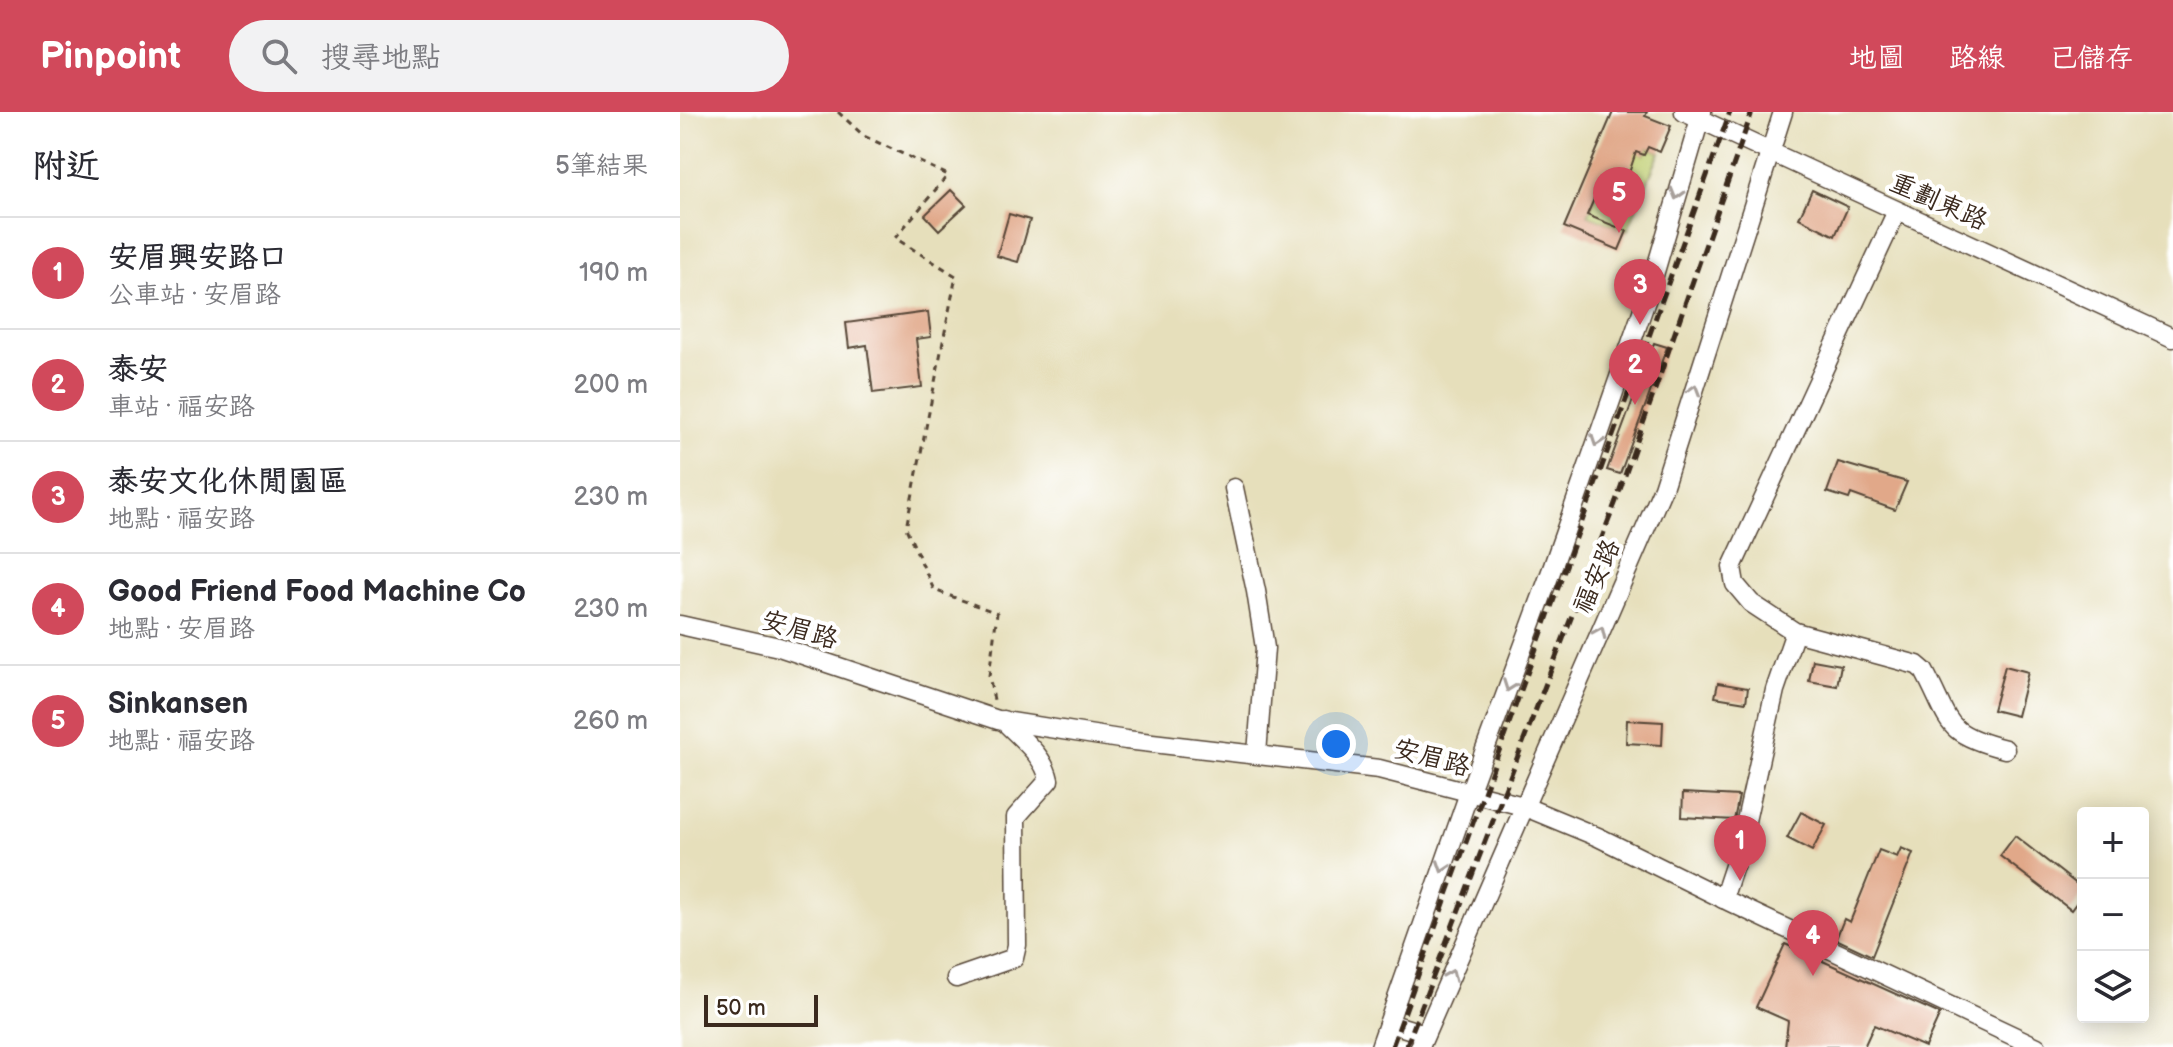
<!DOCTYPE html>
<html lang="zh-TW">
<head>
<meta charset="utf-8">
<style>
	body { margin:0; font-family:"Balsamiq Sans","LXGW WenKai TC",sans-serif; background:#f2f2f3; color:#2b2b33 }
	.controls { position:absolute; right:24px; bottom:24px; display:grid; overflow:hidden; border-radius:8px; box-shadow:0 4px 20px #0003 }
	.controls button { width:72px; height:72px; display:grid; place-items:center; padding:0; border:0; border-bottom:2px solid #e1e1e2; background:#fff; color:#2b2b33; font:40px sans-serif }
	.scale { position:absolute; left:24px; bottom:20px; width:114px; box-sizing:border-box; padding-left:8px; border:4px solid #3b2a1e; border-top:0; font-size:22px; line-height:28px; white-space:nowrap; color:#3b2a1e; -webkit-text-stroke:6px #fff; paint-order:stroke }
	.you { position:absolute; left:656px; top:632px; width:28px; height:28px; margin:-20px; border:6px solid #fff; border-radius:50%; background:#1a73e8; box-shadow:0 0 0 12px #1a73e833 }
	.badge { display:grid; place-items:center; width:52px; height:52px; border-radius:50%; background:#d1495b; color:#fff; font-size:26px; font-weight:700 }
	.pin { position:absolute; translate:-50% -66px; filter:drop-shadow(0 2px 4px #0008) }
	.pin::after { content:''; position:absolute; top:42px; width:28px; height:24px; background:inherit; clip-path:polygon(0 0,100% 0,50% 100%) }
	.list { margin:0; padding:0; list-style:none }
	h2 { display:flex; justify-content:space-between; align-items:center; height:104px; margin:0; padding:0 32px; font-size:34px }
	h2 small { font-size:26px; font-weight:400; color:#7c7c81 }
	.list li { display:grid; grid-template-columns:52px 1fr auto; gap:24px; align-items:center; box-sizing:border-box; height:112px; padding:0 32px; border-top:2px solid #e1e1e2 }
	.list b { display:block; font-size:30px; white-space:nowrap }
	.list p { margin:0; font-size:26px; white-space:nowrap; color:#7c7c81 }
	.list em { font-size:26px; font-style:normal; color:#7c7c81 }
	.icon { flex:none; width:44px; height:44px; fill:none; stroke:currentColor; stroke-width:2; stroke-linecap:round; stroke-linejoin:round }
	.map { position:relative; flex:none; width:1493px; height:935px; overflow:hidden }
	header { display:flex; align-items:center; gap:48px; box-sizing:border-box; height:112px; padding:0 40px; background:#d1495b; color:#fff }
	header strong { font-size:38px }
	nav { display:flex; gap:44px; margin-inline-start:auto; font-size:28px }
	.search { width:560px; height:72px; background:#f2f2f3; display:flex; align-items:center; gap:20px; box-sizing:border-box; padding:0 28px; border-radius:44px; color:#7c7c81; font-size:30px }
	main { display:flex }
	aside { flex:1; background:#fff }
	.map>svg:first-child { display:block }
</style>
</head>
<body>
<header>
<strong>Pinpoint</strong>
<div class="search"><svg class="icon" aria-label="search" viewBox="0 0 24 24"><circle cx="10" cy="10" r="6"/><path d="M15 15l6 6"/></svg>搜尋地點</div>
<nav><a>地圖</a><a>路線</a><a>已儲存</a></nav>
</header>
<main>
<aside>
<h2>附近<small>5筆結果</small></h2>
<ul class="list">
<li><span class="badge">1</span><div><b>安眉興安路口</b><p>公車站 · 安眉路</p></div><em>190 m</em></li>
<li><span class="badge">2</span><div><b>泰安</b><p>車站 · 福安路</p></div><em>200 m</em></li>
<li><span class="badge">3</span><div><b>泰安文化休閒園區</b><p>地點 · 福安路</p></div><em>230 m</em></li>
<li><span class="badge">4</span><div><b>Good Friend Food Machine Co</b><p>地點 · 安眉路</p></div><em>230 m</em></li>
<li><span class="badge">5</span><div><b>Sinkansen</b><p>地點 · 福安路</p></div><em>260 m</em></li>
</ul>
</aside>
<div class="map">
<svg width="1493" height="935" viewBox="0 0 1493 935">
	<rect width="100%" height="100%" fill="#fff"/>
	<filter id="ink" filterUnits="userSpaceOnUse"><feTurbulence type="fractalNoise" baseFrequency=".0125" numOctaves="2"/><feDisplacementMap in="SourceGraphic" scale="16" xChannelSelector="R" yChannelSelector="G"/><feConvolveMatrix kernelMatrix="1 2 1 2 8 2 1 2 1" color-interpolation-filters="sRGB"/></filter>
	<filter id="wash" filterUnits="userSpaceOnUse"><feTurbulence type="fractalNoise" baseFrequency=".006" numOctaves="4" result="noise"/><feDisplacementMap in="SourceGraphic" scale="32" xChannelSelector="R" yChannelSelector="G"/><feGaussianBlur stdDeviation="1.8" result="paint"/><feColorMatrix in="noise" values="0 0 0 0 0 0 0 0 0 0 0 0 0 0 0 0 0 1.4 0 .05"/><feComposite in="paint" operator="in"/></filter>
	<g filter="url(#wash)">
		<rect width="100%" height="100%" fill="#e6dfbb"/>
		<polygon fill="#bfce70" stroke="#7d7c47" stroke-width="2" points="941,25 964,43 968,35 980,40 947,119 908,103"/>
		<g id="blocks">
			<g fill="#e1a889">
				<polygon points="933,0 967,0 965,4 991,14 980,40 968,35 964,43 956,40 946,70 925,62 907,103 947,119 939,138 884,115"/>
				<polygon points="271,78 286,93 259,118 245,103"/>
				<polygon points="1132,78 1168,95 1155,124 1119,106"/>
				<polygon points="329,102 350,108 338,150 317,144"/>
				<polygon points="248,200 251,225 236,227 242,275 193,281 187,233 169,236 166,211"/>
				<polygon points="974,231 987,235 940,362 927,358"/>
				<polygon points="1158,350 1227,370 1215,398 1171,382 1169,387 1147,380"/>
				<polygon points="1133,548 1161,553 1157,574 1129,569"/>
				<polygon points="1325,554 1348,560 1337,604 1313,598"/>
				<polygon points="1038,571 1068,576 1066,590 1035,585"/>
				<polygon points="947,608 983,610 982,633 946,631"/>
				<polygon points="1003,681 1059,684 1054,708 1002,705"/>
				<polygon points="1121,700 1146,713 1132,739 1107,726"/>
				<polygon points="1335,724 1403,777 1403,782 1391,798 1320,744"/>
				<polygon points="1221,736 1233,741 1192,844 1156,827 1164,807 1170,810 1199,738 1217,745"/>
				<polygon points="1105,832 1260,902 1245,935 1194,913 1184,935 1105,935 1108,909 1076,895"/>
			</g>
		</g>
	</g>
	<g filter="url(#ink)">
		<use href="#blocks" fill-opacity="0" stroke="#554536" stroke-width="2"/>
		<g fill="none" stroke-linecap="round" stroke-linejoin="round">
			<defs>
				<g id="minor">
					<polyline points="1004,0 1493,226"/>
					<path d="M1217 99 1052 455 1055 472 1071 491 1115 520 1237 553 1244 559C1272 611 1262 621 1325 637"/>
					<polyline points="554,376 576,479 585,536 577,642"/>
					<polyline points="0,513 99,535 318,608 446,628 699,657 843,694 918,725 1050,790 1357,935"/>
					<polyline points="1043,787 1060,736 1095,578 1115,520"/>
					<path d="M276 866 334 846 337 833 336 705 369 668C364 643 340 626 323 608"/>
					<polyline points="709,911 745,922"/>
					<polyline points="700,935 789,681 873,454 969,180 1022,0"/>
					<polyline points="740,935 983,376 1103,0"/>
				</g>
			</defs>
			<use href="#minor" stroke="#554536" stroke-width="21"/>
			<polyline stroke="#554536" stroke-width="3" stroke-dasharray="6 6" stroke-linecap="butt" points="158,0 184,24 268,63 215,126 276,164 226,416 254,478 317,501 309,564 314,588"/>
			<use href="#minor" stroke="#fff" stroke-width="18"/>
			<g stroke="#3b2a1e" stroke-width="5" stroke-dasharray="12 6" stroke-linecap="butt">
				<polyline points="712,935 1050,0"/>
				<polyline points="726,935 936,389 1072,0"/>
			</g>
		</g>
		<defs><path id="oneway-chevron" d="M-2-3.5L2.5 0L-2 3.5" fill="none" stroke-width="1.6" stroke-linecap="round" stroke-linejoin="round" transform="scale(2)"/></defs>
		<g stroke="#a79f9a">
			<use href="#oneway-chevron" transform="translate(997 82) rotate(106)"/>
			<use href="#oneway-chevron" transform="translate(1014 278) rotate(-73)"/>
			<use href="#oneway-chevron" transform="translate(917 329) rotate(109)"/>
			<use href="#oneway-chevron" transform="translate(920 520) rotate(-66)"/>
			<use href="#oneway-chevron" transform="translate(829 574) rotate(110)"/>
			<use href="#oneway-chevron" transform="translate(763 755) rotate(109)"/>
			<use href="#oneway-chevron" transform="translate(771 863) rotate(-67)"/>
		</g>
	</g>
	<g text-anchor="middle" stroke-width="8" stroke-linejoin="round" paint-order="stroke">
		<g font-size="26" fill="#3b2a1e" stroke="#fff">
			<text transform="translate(1259 89) rotate(24)" y="9">重劃東路</text>
			<text transform="translate(916 464) rotate(-66)" y="9">福安路</text>
			<text transform="translate(120 517) rotate(16)" y="9">安眉路</text>
			<text transform="translate(752 645) rotate(15)" y="9">安眉路</text>
		</g>
	</g>
</svg>
<div class="controls">
<button>+</button>
<button>−</button>
<button><svg class="icon" aria-label="layers" viewBox="0 0 24 24"><path d="M12 4l9 5-9 5-9-5zM3 14l9 5 9-5"/></svg></button>
</div>
<div class="scale">50 m</div>
<div class="you"></div>
<div class="pin badge" style="left:1060px;top:769px">1</div>
<div class="pin badge" style="left:955px;top:293px">2</div>
<div class="pin badge" style="left:960px;top:213px">3</div>
<div class="pin badge" style="left:1133px;top:864px">4</div>
<div class="pin badge" style="left:939px;top:121px">5</div>
</div>
</main>
</body>
</html>
